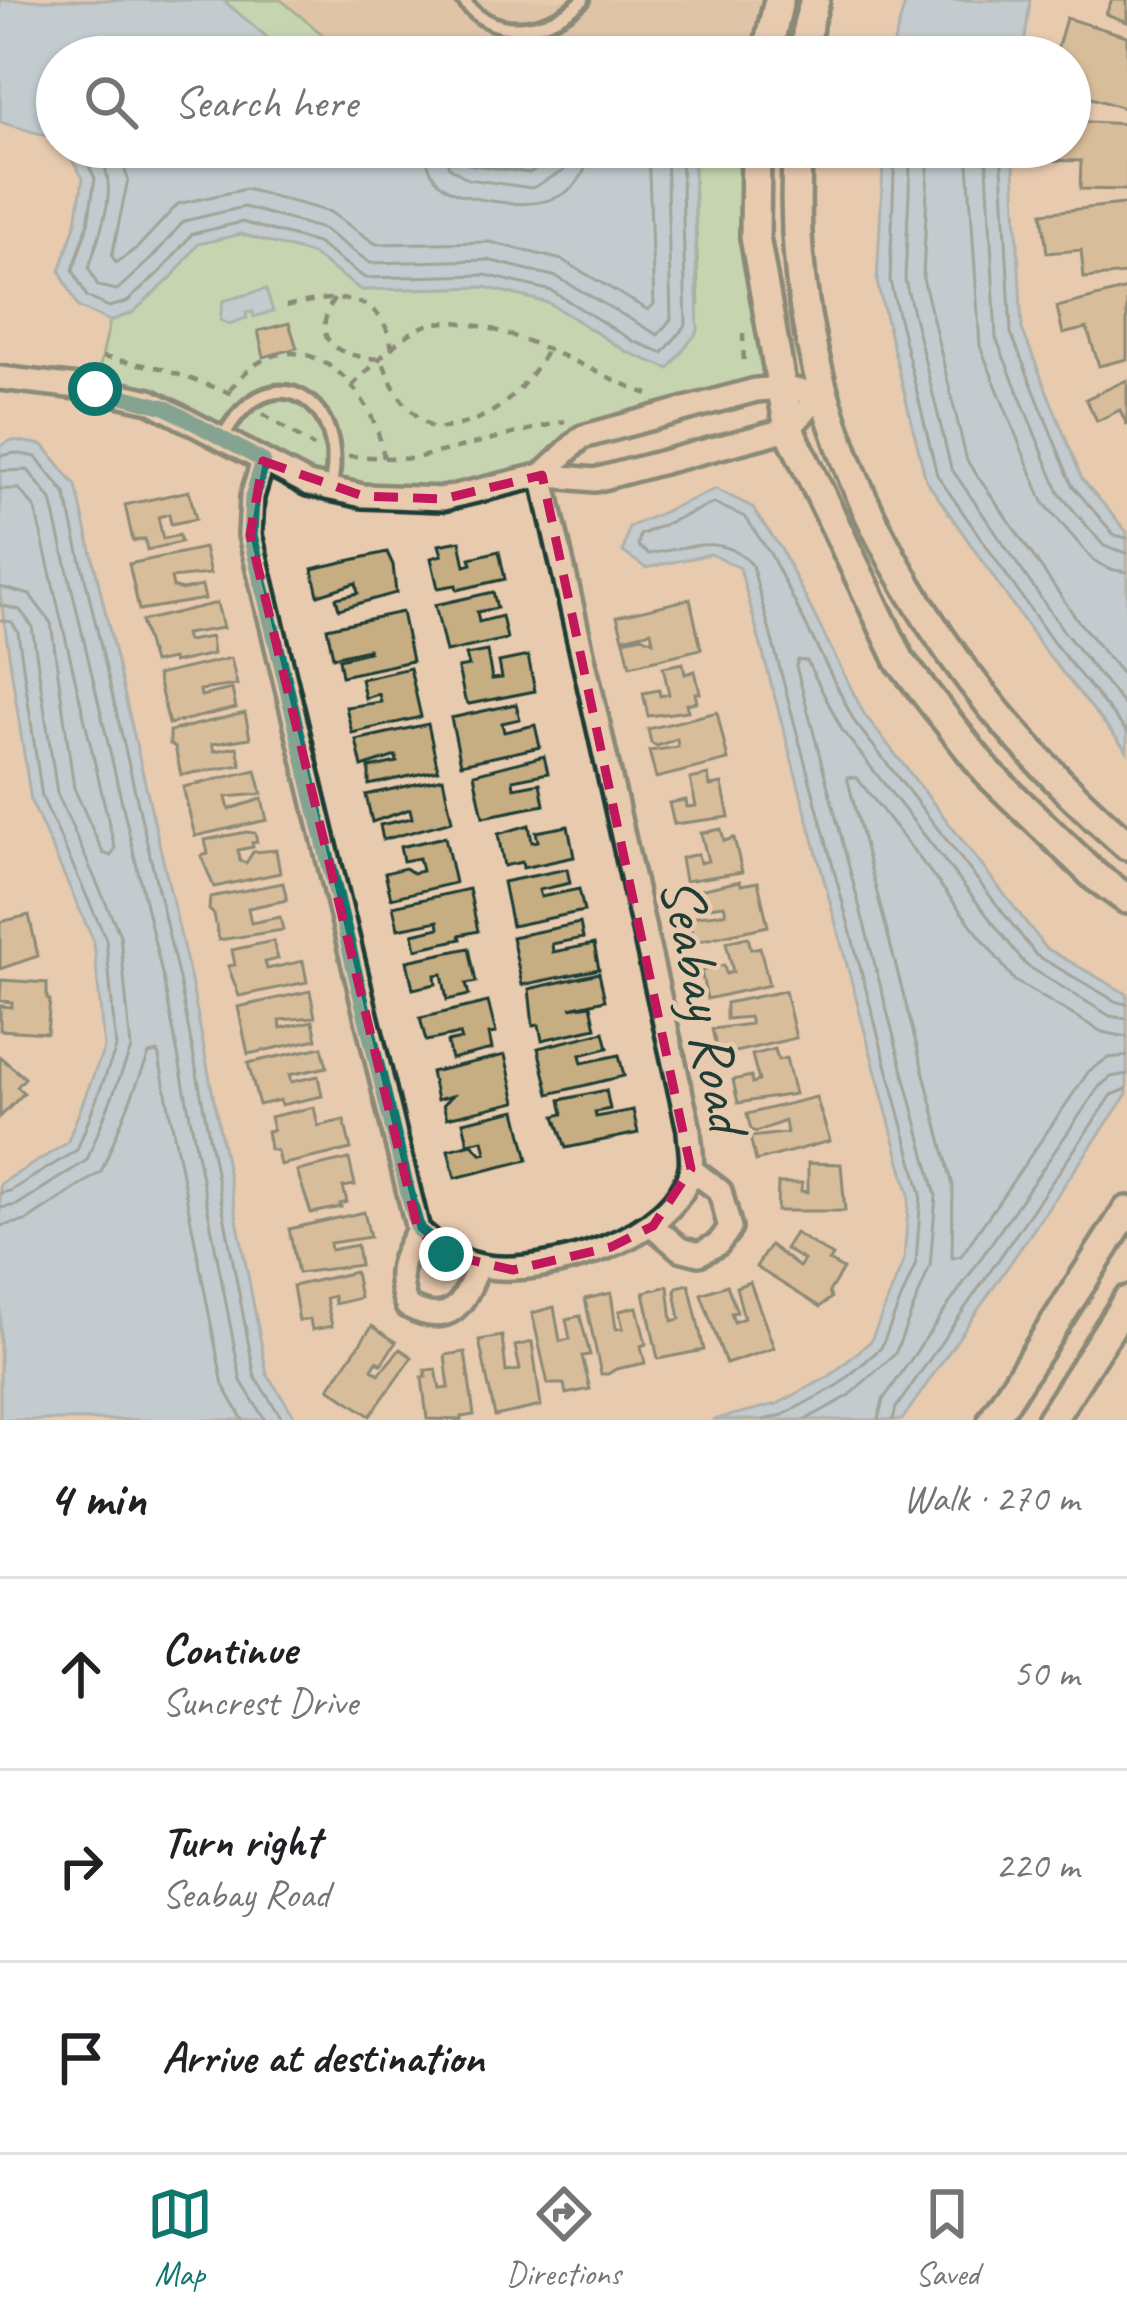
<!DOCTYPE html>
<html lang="en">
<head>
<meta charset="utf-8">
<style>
	body { margin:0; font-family:Caveat,sans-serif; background:#f2f2f2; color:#202124 }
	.stop { position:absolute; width:36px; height:36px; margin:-27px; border:9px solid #0f766e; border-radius:50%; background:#fff }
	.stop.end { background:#0f766e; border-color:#fff; box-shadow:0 3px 12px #0008 }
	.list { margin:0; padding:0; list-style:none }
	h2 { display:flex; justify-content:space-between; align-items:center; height:156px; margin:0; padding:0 48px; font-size:51px }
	h2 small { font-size:39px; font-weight:400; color:#757577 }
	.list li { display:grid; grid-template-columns:78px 1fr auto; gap:36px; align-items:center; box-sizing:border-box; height:192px; padding:0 48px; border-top:3px solid #e0e0e0 }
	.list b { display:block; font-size:45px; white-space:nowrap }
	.list p { margin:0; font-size:39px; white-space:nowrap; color:#757577 }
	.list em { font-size:39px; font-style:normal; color:#757577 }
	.icon { flex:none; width:66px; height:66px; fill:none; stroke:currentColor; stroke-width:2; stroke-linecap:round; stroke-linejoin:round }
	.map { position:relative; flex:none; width:1127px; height:1420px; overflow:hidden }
	.search { position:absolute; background:#fff; box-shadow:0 3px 9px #0004; left:36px; right:36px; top:36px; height:132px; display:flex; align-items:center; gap:30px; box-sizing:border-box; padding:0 42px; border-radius:66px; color:#757577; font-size:45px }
	.sheet { height:732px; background:#fff }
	nav { display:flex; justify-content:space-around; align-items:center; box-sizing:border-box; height:168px; border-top:3px solid #e0e0e0; background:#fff; font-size:33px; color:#757577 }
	nav a { display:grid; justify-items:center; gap:6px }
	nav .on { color:#0f766e }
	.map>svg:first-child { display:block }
</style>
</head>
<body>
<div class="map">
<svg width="1127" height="1420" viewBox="0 0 1127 1420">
	<rect width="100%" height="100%" fill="#e8cbaf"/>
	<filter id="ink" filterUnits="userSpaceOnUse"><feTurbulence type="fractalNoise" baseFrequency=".00833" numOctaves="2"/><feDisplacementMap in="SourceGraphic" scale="24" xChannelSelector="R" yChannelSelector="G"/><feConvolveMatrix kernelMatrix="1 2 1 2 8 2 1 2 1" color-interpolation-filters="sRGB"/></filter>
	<g filter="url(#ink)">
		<polygon fill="#d6bd9e" points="281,0 779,0 766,57 630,54 619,57 350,57"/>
		<g fill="#9de3b1" stroke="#5e9072" stroke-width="3">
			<polygon points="223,0 281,0 350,57 290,57"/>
			<polygon points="442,147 552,147 529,161"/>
			<polygon points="693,147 756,147 782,388 582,437 542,475 443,499 363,496 95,389 110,321 132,313 171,278 198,244 241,234 312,254 361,290 485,287 549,303 627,352 699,305"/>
		</g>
		<g fill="#97ccf5" stroke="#6793a8" stroke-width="3">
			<polygon points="0,0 223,0 290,57 57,57 57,139 0,122"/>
			<polygon points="906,0 1030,0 1023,57 890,57"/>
			<polygon points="64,147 442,147 529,161 552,147 693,147 698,331 669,369 627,352 549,303 485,287 361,290 312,254 241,234 198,244 171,278 132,313 110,321 78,307 60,271 76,222 83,178"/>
			<polygon points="884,147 1013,147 1022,329 1082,479 1127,532 1127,751 1044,650 926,480 877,282"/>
			<polygon points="266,289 273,311 254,317 253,312 246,313 247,318 229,324 220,320 223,301"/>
			<polygon points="12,440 43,445 76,486 190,976 267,1374 297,1420 0,1420 0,1184 67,1143 104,1048 94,942 31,801 0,594 0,446"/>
			<polygon points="716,489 752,507 781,549 864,714 1046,948 1127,994 1127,1094 902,1420 713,1420 777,1404 830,1376 871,1341 904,1260 909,1195 740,568 711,554 646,568 623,552 629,527"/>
		</g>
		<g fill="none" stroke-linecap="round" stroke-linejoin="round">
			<g stroke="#4f7681" stroke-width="3">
				<polyline points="79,147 95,178 88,224 73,270 87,297 109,307 127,302 162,270 192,234 242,222 317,243 365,278 486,275 552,291 633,341 663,353 686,325 681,147"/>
				<path d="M96 147C122 188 101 226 89 268L98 286 117 290 151 259 184 221 244 207 323 229 370 263 488 260 557 277 658 335 671 319 666 147"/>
				<polyline points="117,147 128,179 112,256 116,263 138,247 178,204 246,189 330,212 376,244 490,242 562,260 648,310 654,304 648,147"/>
				<path d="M425 147C427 192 462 197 499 202 541 208 587 199 589 147"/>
				<polyline points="443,147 449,167 468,179 532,188 563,171 571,147"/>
				<polyline points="459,147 460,157 468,164 529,173 552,160 556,147"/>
				<polyline points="895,147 890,281 937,475 1053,642 1127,732"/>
				<polyline points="911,147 905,280 951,468 1065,633 1127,709"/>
				<polyline points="929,147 923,278 967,461 1079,622 1127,680"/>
				<polyline points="967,147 980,346 1043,502 1093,560 1109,569 1127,572"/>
				<polyline points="986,147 996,338 1059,493 1104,546 1127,553"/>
				<polyline points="1001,147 1011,333 1072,485 1114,535 1127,538"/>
				<polyline points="0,456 15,453 36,457 65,493 179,979 255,1377 283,1420"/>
				<polyline points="0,471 28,470 51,500 164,982 241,1381 265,1420"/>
				<polyline points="0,489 19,489 35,508 115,849 111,856 103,853 74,788 51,623 30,595 0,587"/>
				<polyline points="0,605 20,610 32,626 57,793 120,935 131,1049 87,1160 17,1205 0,1208"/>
				<polyline points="0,620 12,622 18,632 42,797 106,939 116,1048 77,1150 10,1191 0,1193"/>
				<polyline points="1127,1037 1102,1032 1015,981 857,778 847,777 953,1186 952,1258 961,1256 1089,1071 1108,1058 1127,1056"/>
				<polyline points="0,1226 26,1221 101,1172 149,1054 158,1052 223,1385 243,1420"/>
				<path d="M764 1420 783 1415 837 1386 881 1348 916 1263 921 1194 752 565C723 531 685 549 648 554L638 546 640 535 714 503 745 517 771 555 854 721 1036 955 1117 1002 1127 1004"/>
				<polyline points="805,1420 847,1397 895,1354 930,1266 936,1196 796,666 798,660 807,661 842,730 1026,965 1110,1016 1127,1019"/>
				<polyline points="878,1420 883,1400 1099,1087 1111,1077 1127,1074"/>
				<polyline points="893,1420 896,1408 1112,1095 1127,1089"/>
			</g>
		</g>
		<g fill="#c6ae82" stroke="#1f3d34" stroke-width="3">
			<polygon points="1112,0 1127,0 1127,22 1106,14"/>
			<polygon points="1066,18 1127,36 1127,109 1078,94 1084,71 1070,67 1070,57 1055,57"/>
			<polygon points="1070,121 1127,124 1127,190 1080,189 1081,161 1044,160 1045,147 1070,147"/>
			<polygon points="1123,204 1127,206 1126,274 1084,278 1081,250 1047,253 1042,213"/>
			<polygon points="1127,289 1127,359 1099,366 1087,328 1063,334 1057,307"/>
			<polygon points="289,323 297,348 264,357 258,331"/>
			<polygon points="1127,380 1127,425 1120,410 1097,421 1086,399"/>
			<polygon points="189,491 196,519 171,524 169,514 158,517 163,539 179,535 181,542 147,550 145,539 133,541 125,505"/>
			<polygon points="460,541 465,566 472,564 470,558 499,551 505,579 457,590 456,585 438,588 431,558 442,555 439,545"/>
			<polygon points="204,548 210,574 171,578 173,587 182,590 202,586 205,599 139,610 129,564"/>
			<polygon points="387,552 393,565 396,593 339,609 336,598 358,593 356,583 318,595 312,569"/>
			<polygon points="493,592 497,608 477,612 479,622 502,616 507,639 446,652 435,605"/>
			<polygon points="690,599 701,649 630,666 624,640 642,636 653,641 651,631 623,638 617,616"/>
			<polygon points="217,603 223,628 185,634 187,641 211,637 213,654 173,663 172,659 153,663 141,621"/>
			<polygon points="402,612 412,661 342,676 339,659 369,652 368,649 333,657 327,628"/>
			<polygon points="487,651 492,679 502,678 499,662 528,656 535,691 469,704 465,700 458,668 469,666 466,655"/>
			<polygon points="231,658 237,685 200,690 201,696 232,689 236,708 169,724 157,675"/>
			<polygon points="683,663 685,674 695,671 700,693 695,693 697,702 686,704 688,711 648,716 643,693 659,690 660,696 669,694 663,667"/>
			<polygon points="410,668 421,717 352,733 346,707 381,702 379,694 365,698 361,679"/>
			<polygon points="516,704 520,719 502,723 504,732 535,725 540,747 461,764 451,718"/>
			<polygon points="717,712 728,760 656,778 649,751 678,747 677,739 657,746 651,743 648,729"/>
			<polygon points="245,713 250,738 212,744 214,751 237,747 241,765 181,775 175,747 170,744 170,731"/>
			<polygon points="428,724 438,770 369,785 369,768 397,762 396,756 362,767 356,740"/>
			<polygon points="544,756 548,773 513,780 514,788 540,783 544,805 483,817 474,774"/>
			<polygon points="256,770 262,794 226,797 229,809 262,799 267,820 195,836 183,787"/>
			<polygon points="708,775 710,786 722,784 729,817 674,824 669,803 686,800 687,807 696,806 690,779"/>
			<polygon points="443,778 452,821 383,840 380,825 412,818 410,809 372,822 366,795"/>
			<polygon points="529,825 532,842 538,841 536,832 568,826 574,857 523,868 522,862 504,866 498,834"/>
			<polygon points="721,829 724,841 734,838 742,872 685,881 681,858 698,854 700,863 708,861 701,833"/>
			<polygon points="246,832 255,833 257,842 252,843 253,847 238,850 240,861 246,863 253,852 276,850 280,873 214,887 201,856 208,854 205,840"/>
			<polygon points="445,837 455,883 391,898 385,873 405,868 413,873 422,871 419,858 403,861 400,847"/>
			<polygon points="567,869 570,883 539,890 541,897 579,889 584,911 512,926 503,882"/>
			<polygon points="740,881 741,885 758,882 768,926 694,942 688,917 726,913 724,905 701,908 699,890"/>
			<polygon points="283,883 287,900 248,908 251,923 280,917 283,930 219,940 214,914 209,910 210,897"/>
			<polygon points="469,889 478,931 460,935 461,939 416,949 413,934 439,928 438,921 398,929 393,906"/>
			<polygon points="29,915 38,956 0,969 0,922"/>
			<polygon points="580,923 583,938 552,944 553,952 594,944 599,969 522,985 512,937"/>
			<polygon points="748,937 751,949 760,947 769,985 707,999 701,971 724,965 726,974 733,972 726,942"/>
			<polygon points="273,941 278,959 265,962 267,969 303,961 307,982 239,996 228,966 235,965 232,950"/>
			<polygon points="469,948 476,982 466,984 469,995 447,1000 442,974 435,975 436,984 413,989 407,961"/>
			<polygon points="599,973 605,1000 570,1008 591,1005 596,1028 542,1040 539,1025 533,1026 529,989"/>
			<polygon points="1,980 47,983 47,999 50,1000 47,1033 0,1030 0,1006 12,1007 12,1002 0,1001"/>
			<polygon points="310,991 315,1017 280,1020 281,1028 313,1021 317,1039 248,1054 238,1007"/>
			<polygon points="785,991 796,1038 718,1056 712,1029 751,1024 749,1017 726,1019 726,1003"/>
			<polygon points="488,1002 496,1033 489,1034 492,1049 451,1059 447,1042 461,1039 460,1034 426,1041 420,1018"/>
			<polygon points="604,1032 608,1048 580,1055 582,1063 619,1055 624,1076 549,1094 538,1048"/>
			<polygon points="322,1047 327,1067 289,1075 291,1082 318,1076 322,1096 281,1105 280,1100 259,1105 248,1063"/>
			<polygon points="775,1049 778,1060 786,1058 795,1094 738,1103 733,1080 751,1076 752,1083 759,1081 752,1055"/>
			<polygon points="505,1055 516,1102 447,1118 443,1105 452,1096 437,1100 431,1072"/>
			<polygon points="0,1057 25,1078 17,1087 24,1093 0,1117"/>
			<polygon points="606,1090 610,1109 595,1112 596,1117 633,1110 638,1133 566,1148 555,1116 563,1114 560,1100"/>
			<polygon points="816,1097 830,1141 756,1161 750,1137 787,1133 785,1121 756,1132 751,1130 747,1114"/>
			<polygon points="314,1107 318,1126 344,1120 351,1149 280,1165 277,1151 270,1149 267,1131 273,1130 270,1117"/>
			<polygon points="516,1110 528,1160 455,1178 448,1150 472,1144 482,1154 486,1153 483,1140 468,1143 463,1122"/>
			<polygon points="349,1159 355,1185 343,1187 347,1202 340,1204 341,1207 311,1213 297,1171"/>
			<polygon points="808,1163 841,1164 845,1211 777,1211 778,1183 802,1183 801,1191 808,1192"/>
			<polygon points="364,1212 370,1237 330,1243 331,1250 357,1245 360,1265 298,1273 289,1229"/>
			<polygon points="795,1233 833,1256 829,1261 843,1269 829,1292 831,1298 820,1307 756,1267 770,1245 799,1267 804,1260 785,1249"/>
			<polygon points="355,1272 360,1298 335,1304 334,1296 326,1298 332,1326 312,1330 310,1319 299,1321 293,1286"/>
			<polygon points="750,1282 774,1348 726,1364 701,1294 727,1285 737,1312 731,1313 734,1322 744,1318 736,1287"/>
			<polygon points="689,1284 704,1350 658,1359 644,1292 668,1286 672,1321 680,1319 675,1291 677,1287"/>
			<polygon points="611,1293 616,1329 623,1328 619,1311 637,1307 646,1344 641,1346 645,1363 616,1369 608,1374 601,1374 585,1299"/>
			<polygon points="554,1307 560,1341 570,1339 566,1319 580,1316 590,1355 582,1356 590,1389 566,1394 564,1384 548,1384 532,1313"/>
			<polygon points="372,1326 396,1342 381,1364 377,1361 372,1369 379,1374 400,1349 412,1357 370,1416 329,1388"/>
			<polygon points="502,1336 506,1372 520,1370 515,1346 532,1342 541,1406 495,1416 479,1340"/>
			<polygon points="465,1352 474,1415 461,1417 461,1420 427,1419 422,1377 426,1377 425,1370 436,1369 440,1389 449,1388 445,1355"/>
		</g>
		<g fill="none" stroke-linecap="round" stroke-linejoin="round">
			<defs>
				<g id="service">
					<path d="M463 0C495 43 548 30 583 0"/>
					<path d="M223 437C271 349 351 402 330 489"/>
				</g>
				<g id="minor">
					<polyline points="0,378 95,389 150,401 308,484 363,496 443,499 542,475 595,480 789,429 821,394"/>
					<path d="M263 461 252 497 250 535 418 1230C437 1247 455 1261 481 1266 542 1278 679 1239 691 1167 693 1156 689 1141 689 1130L542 475"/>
					<polyline points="542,475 582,437 756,390 782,388 821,394"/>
					<polyline points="653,1226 680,1249 699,1254 718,1244 730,1228 720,1191 691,1169"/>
					<path d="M418 1230C401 1259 395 1274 407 1306 451 1329 464 1304 478 1266"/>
				</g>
				<g id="tertiary">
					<polyline points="766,57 779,0"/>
					<polyline points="805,57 808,24 815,0"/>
					<polyline points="756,147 755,237 789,429 900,661 988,773 1096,877 1127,899"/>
					<path d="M798 147C778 423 924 669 1127 845"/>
					<polyline points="993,1420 1127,1211"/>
					<polyline points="1051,1420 1127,1301"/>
				</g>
			</defs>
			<use href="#service" stroke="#1f3d34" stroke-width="20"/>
			<use href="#minor" stroke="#1f3d34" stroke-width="30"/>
			<use href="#tertiary" stroke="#1f3d34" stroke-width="36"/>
			<g stroke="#1f3d34" stroke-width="4.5" stroke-dasharray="9 9" stroke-linecap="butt">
				<path d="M334 299C307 345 342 357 382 359 393 392 405 409 434 429 490 424 517 399 546 352"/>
				<path d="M286 306C334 295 384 289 392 350"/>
				<polyline points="743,333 744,369"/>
				<polyline points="102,357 160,368 233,394"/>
				<path d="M352 386C372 367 397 338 422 327 476 303 593 374 648 394"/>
				<path d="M230 390C292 306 374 381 384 459"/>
				<polyline points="263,414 314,447"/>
				<polyline points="348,456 412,459 565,421"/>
			</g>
			<use href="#service" stroke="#e8cbaf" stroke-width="10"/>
			<use href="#minor" stroke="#e8cbaf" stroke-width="21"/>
			<use href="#tertiary" stroke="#e8cbaf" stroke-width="27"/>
		</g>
	</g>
	<g fill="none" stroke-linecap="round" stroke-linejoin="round" filter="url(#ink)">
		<polyline stroke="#0f766e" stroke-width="15" points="95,389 165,407 263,461 252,497 250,535 410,1202 418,1230 446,1254"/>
	</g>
	<path d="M0 0H1127V1420H0ZM263 461 363 496 443 499 542 475 691 1169 653 1226 611 1247 513 1270 446 1254 418 1230 250 535Z" fill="#e8cbaf" fill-opacity=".55" fill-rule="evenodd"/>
	<path fill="none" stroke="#c2185b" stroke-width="9" stroke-dasharray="24 15" stroke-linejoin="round" d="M263 461 363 496 443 499 542 475 691 1169 653 1226 611 1247 513 1270 446 1254 418 1230 250 535Z"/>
	<g text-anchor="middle" stroke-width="9" stroke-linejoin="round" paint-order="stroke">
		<g font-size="60" fill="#1f3d34" stroke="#e8cbaf">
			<text transform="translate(706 1004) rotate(79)" y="21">Seabay Road</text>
		</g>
	</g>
</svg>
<div class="stop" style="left:95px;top:389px"></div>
<div class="stop end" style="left:446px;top:1254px"></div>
<div class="search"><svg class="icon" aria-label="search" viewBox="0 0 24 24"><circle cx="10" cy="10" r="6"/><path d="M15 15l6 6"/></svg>Search here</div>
</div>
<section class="sheet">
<h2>4 min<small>Walk · 270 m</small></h2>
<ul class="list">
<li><svg class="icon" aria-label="ahead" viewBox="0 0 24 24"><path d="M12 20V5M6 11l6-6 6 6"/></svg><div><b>Continue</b><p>Suncrest Drive</p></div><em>50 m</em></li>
<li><svg class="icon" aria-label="right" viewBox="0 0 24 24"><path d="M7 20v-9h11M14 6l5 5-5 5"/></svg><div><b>Turn right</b><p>Seabay Road</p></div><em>220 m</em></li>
<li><svg class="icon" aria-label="arrive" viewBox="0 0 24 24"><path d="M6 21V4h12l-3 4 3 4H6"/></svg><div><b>Arrive at destination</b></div></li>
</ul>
</section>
<nav>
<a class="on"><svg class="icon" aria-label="map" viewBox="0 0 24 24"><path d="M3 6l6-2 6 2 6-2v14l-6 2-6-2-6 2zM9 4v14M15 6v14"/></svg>Map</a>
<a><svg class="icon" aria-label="directions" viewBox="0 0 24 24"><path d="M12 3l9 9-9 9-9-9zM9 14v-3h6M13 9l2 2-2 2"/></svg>Directions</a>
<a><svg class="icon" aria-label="saved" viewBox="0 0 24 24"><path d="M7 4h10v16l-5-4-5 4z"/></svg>Saved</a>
</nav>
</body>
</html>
